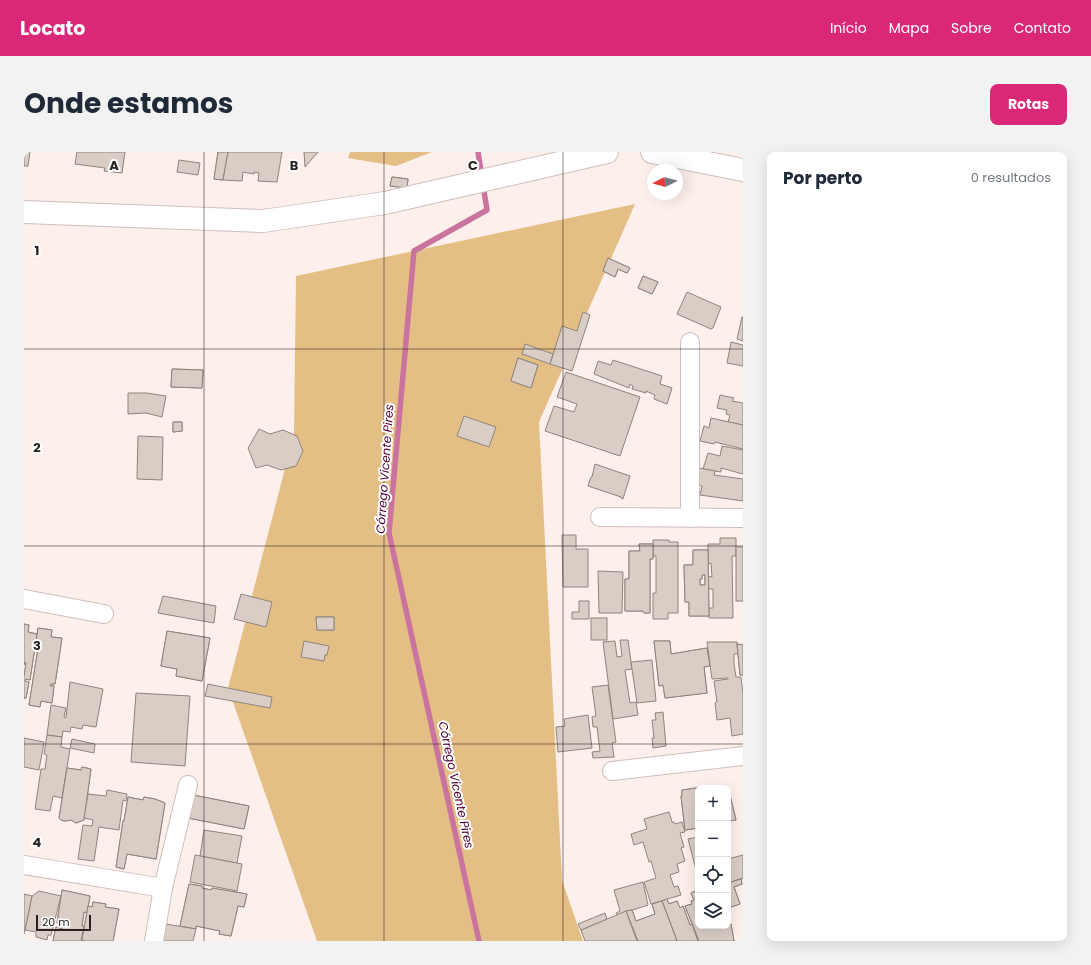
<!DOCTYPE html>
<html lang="pt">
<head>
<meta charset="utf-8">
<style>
	body { margin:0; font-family:Poppins,sans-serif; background:#f2f2f3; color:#1f2937 }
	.controls { position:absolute; right:12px; bottom:12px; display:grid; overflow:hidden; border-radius:8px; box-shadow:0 4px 16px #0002 }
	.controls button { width:36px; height:36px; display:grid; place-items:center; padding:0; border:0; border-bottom:1px solid #e0e1e3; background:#fff; color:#1f2937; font:20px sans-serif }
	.compass { position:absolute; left:623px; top:12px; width:36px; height:36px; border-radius:50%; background:#fff; box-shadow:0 4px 16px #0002; rotate:264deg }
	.scale { position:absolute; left:12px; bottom:10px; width:55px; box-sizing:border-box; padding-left:4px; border:2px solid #282321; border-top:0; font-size:11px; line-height:14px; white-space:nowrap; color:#282321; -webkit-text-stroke:3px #fff; paint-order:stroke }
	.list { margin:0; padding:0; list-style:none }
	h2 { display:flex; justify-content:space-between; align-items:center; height:52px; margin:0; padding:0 16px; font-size:17px }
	h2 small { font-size:13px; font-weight:400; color:#747a83 }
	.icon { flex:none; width:22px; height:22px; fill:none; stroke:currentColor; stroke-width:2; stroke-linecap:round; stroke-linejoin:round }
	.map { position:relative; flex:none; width:719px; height:789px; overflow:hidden; border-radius:8px }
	header { display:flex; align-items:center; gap:24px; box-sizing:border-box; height:56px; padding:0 20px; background:#db2777; color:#fff }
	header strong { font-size:19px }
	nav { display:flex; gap:22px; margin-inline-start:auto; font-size:14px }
	.intro { display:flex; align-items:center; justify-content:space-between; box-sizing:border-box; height:96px; padding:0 24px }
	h1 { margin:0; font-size:28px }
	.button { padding:10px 18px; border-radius:8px; background:#db2777; color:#fff; font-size:14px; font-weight:700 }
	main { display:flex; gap:24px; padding:0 24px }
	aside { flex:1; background:#fff; border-radius:8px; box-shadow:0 4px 16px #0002 }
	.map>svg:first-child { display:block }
</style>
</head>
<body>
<header>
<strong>Locato</strong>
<nav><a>Início</a><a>Mapa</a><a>Sobre</a><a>Contato</a></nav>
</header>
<div class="intro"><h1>Onde estamos</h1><a class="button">Rotas</a></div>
<main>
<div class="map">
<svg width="719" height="789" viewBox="0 0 719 789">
	<rect width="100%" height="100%" fill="#fdefeb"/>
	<g fill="#e4bf85">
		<polygon points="326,0 408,0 372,14 324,6"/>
		<polygon points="611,52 515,270 538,728 559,789 293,789 204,536 270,282 272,124"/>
	</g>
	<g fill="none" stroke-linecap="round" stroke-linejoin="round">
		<g stroke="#ca739e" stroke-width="5.5">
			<polyline points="454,0 458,25"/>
			<polyline points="455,789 365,381 390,99 463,58 459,33"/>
		</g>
	</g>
	<g fill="#d9cdc5" stroke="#8f847d" fill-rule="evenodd">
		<polygon points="0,0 6,0 4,14 0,14"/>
		<polygon points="53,0 101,0 98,21 80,19 81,16 51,12"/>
		<polygon points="194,0 204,0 199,28 190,27"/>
		<polygon points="194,0 204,0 199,28 190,27"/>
		<polygon points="204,0 258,0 253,30 234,29 235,21 230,20 230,22 219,20 218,29 199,28"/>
		<polygon points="280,0 294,0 281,15"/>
		<polygon points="155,8 176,11 174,23 153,20"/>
		<polygon points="368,25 384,27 383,36 366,34"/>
		<polygon points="368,25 384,27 383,36 366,34"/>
		<polygon points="584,106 606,116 603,121 594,117 591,125 579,119"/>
		<polygon points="584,106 606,116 603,121 594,117 591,125 579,119"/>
		<polygon points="619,124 634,130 628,142 614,136"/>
		<polygon points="619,124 634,130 628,142 614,136"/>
		<polygon points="663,140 697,155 689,176 687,177 653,162"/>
		<polygon points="559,160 566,163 548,219 526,212 538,174 553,179"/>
		<polygon points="718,165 719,165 719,189 713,187"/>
		<polygon points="707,190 719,193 719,214 703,211"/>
		<polygon points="501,192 529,202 526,212 498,202"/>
		<polygon points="494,206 514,213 507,236 487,229"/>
		<polygon points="494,206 514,213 507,236 487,229"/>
		<polygon points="589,208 638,224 636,232 648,236 643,252 630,247 631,243 622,239 622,241 608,237 609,234 606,232 605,236 570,222 574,209 587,213"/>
		<polygon points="148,217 179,218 178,236 147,235"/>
		<polygon points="148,217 179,218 178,236 147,235"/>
		<polygon points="542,220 616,245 596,304 521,279 530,254 550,260 553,252 533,245"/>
		<polygon points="104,241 122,241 142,244 138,265 122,261 104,262"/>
		<polygon points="696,243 710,246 708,249 719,251 719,273 704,270 706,263 702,262 703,258 693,256"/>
		<polygon points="440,264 472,275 465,295 433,284"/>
		<polygon points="687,266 719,273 719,297 691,290 690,292 676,289 680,274 685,276"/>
		<polygon points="149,270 158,270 158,279 149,280"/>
		<polygon points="149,270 158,270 158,279 149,280"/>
		<polygon points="235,277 246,282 259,278 273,284 279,299 272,314 257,318 243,313 232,316 224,296"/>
		<polygon points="114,284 139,285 138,328 113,327"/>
		<polygon points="698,294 719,298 719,322 697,316 697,320 679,317 684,301 696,304"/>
		<polygon points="571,312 606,324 599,347 597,346 597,345 564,334 567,325 568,325"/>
		<polygon points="675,316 691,319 690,323 719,327 719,349 676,343 678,334 673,333"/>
		<polygon points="538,383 552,383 552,397 564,397 564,435 539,435"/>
		<polygon points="696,386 712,386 712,404 708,404 709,466 685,466 684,456 689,456 689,437 684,437 684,424 688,425 687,411 684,412 684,392 696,392"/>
		<polygon points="629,388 645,388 645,390 654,390 654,461 644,461 644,467 629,467 629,441 632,441 632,404 629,404"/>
		<polygon points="615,392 629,392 629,407 626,407 626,461 620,461 619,459 601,459 601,427 605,427 605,399 616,399"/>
		<polygon points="615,392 629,392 629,407 626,407 626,461 620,461 619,459 601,459 601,427 605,427 605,399 616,399"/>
		<rect x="712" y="395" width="7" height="54"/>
		<path d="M669 398H684L685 464H665V450H661L660 413H669ZM678 423H681V433H676V427H678Z"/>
		<path d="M669 398H684L685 464H665V450H661L660 413H669ZM678 423H681V433H676V427H678Z"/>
		<polygon points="574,419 599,420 598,461 575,461"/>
		<polygon points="217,442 248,450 242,475 210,467"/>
		<polygon points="139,444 192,454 190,471 134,461"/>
		<polygon points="555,449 565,449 565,467 548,467 548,460 555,460"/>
		<polygon points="292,465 310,465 310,478 293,478"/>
		<polygon points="292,465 310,465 310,478 293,478"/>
		<rect x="567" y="466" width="16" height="22"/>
		<polygon points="0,472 5,473 4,480 13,482 6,528 2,527 1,529 5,530 2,546 0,546 0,524 2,511 0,510 0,513"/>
		<polygon points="0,472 5,473 4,480 13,482 6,528 2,527 1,529 5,530 2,546 0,546 0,524 2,511 0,510 0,513"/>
		<polygon points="14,476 28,478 27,485 38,486 31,532 27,532 26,534 30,534 28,551 17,549 16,555 5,553 15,490 12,490"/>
		<polygon points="14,476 28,478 27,485 38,486 31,532 27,532 26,534 30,534 28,551 17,549 16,555 5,553 15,490 12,490"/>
		<polygon points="143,479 186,486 178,529 152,524 153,517 137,514"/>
		<polygon points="143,479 186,486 178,529 152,524 153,517 137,514"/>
		<polygon points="596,488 604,488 608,517 601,518 606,551 612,550 614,563 589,567 579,490 591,489 593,505 598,504"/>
		<polygon points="280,489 305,494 303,503 301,503 300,509 277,505"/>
		<polygon points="630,489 646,489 647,502 683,496 686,514 680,515 683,541 641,546 639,533 635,534"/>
		<polygon points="630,489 646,489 647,502 683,496 686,514 680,515 683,541 641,546 639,533 635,534"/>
		<polygon points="683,490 713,490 714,502 710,502 710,512 712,525 717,525 719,542 719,582 708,584 706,566 693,568 691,551 693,550 690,529 704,527 704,526 688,527"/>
		<polygon points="713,492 719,493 719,523 716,523"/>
		<polygon points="713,492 719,493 719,523 716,523"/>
		<polygon points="628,508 632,549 613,551 607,510"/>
		<polygon points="46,530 79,537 72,575 59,573 58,577 47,575 46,580 39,579 38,585 23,583 27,553 42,556 40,565 42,566"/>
		<polygon points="184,532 248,545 246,556 181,544"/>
		<polygon points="584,533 592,590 588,591 590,605 569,606 568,600 576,599 573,575 569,575 568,565 572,564 568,535"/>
		<polygon points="112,541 166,544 161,614 107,610"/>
		<polygon points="639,560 642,594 629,596 628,586 630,586 628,568 632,568 631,561"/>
		<polygon points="564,563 568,596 534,600 532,575 541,574 540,567"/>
		<polygon points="23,583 38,585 37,595 46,597 38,646 29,644 26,659 11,657 17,617 21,617 23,603 20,602"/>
		<polygon points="0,586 20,590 15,618 0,615"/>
		<polygon points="48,587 71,592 70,601 46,596"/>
		<polygon points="58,615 67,617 60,668 52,671 47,668 41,669 37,668 35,666 43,616 57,618"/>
		<polygon points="58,615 67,617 60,668 52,671 47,668 41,669 37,668 35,666 43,616 57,618"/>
		<polygon points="686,634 686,636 674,636 674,676 661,678 657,644 658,644 658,638"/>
		<polygon points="686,634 686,636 674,636 674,676 661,678 657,644 658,644 658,638"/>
		<polygon points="83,638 103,642 102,649 99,648 95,678 75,675 70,709 54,707 59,673 68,674 69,668 60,666 64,642 82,644"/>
		<polygon points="704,639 705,639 712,668 704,669"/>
		<polygon points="704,639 705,639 712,668 704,669"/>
		<polygon points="169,643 225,654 220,677 164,666"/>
		<polygon points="169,643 225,654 220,677 164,666"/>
		<polygon points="104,645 119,648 120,645 131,647 141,651 132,707 103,702 100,717 92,715 99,669 100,669"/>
		<polygon points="104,645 119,648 120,645 131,647 141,651 132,707 103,702 100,717 92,715 99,669 100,669"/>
		<polygon points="645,660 648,670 650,670 651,672 658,670 661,680 656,681 660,695 657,696 661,709 653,712 655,720 646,723 650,735 654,734 657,743 627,752 620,730 632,726 627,709 625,710 619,690 610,693 607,682 623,677 620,667"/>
		<polygon points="180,678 218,684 213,711 176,704"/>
		<polygon points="674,685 674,725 664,687"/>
		<polygon points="171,703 218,712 213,739 166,730"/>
		<polygon points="719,703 719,726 704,731 704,707"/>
		<polygon points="717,727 718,732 710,735 716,752 704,756 704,731"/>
		<polygon points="717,727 718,732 710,735 716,752 704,756 704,731"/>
		<polygon points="619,730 624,753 593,763 592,761 596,759 590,738"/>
		<polygon points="165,732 178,734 178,736 187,738 188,736 223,742 220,755 214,754 207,784 195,782 196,779 172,774 172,777 156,774"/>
		<polygon points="165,732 178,734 178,736 187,738 188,736 223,742 220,755 214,754 207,784 195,782 196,779 172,774 172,777 156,774"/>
		<polygon points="38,738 66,744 63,761 60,760 58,774 60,774 57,789 29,789 32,775 38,777 39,772 33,771"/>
		<polygon points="38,738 66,744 63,761 60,760 58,774 60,774 57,789 29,789 32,775 38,777 39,772 33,771"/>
		<polygon points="674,738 674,774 704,774 704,772 707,772 710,789 675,789 661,754 668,752 667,749 670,748 667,741"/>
		<polygon points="674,738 674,774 704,774 704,772 707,772 710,789 675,789 661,754 668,752 667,749 670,748 667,741"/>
		<polygon points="15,739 37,744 27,783 24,783 23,788 12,785 12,780 1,778 8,744"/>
		<polygon points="0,742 8,744 0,782"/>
		<polygon points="643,747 645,752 653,749 656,756 659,754 666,773 668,772 674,789 653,789 638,749"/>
		<polygon points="643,747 645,752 653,749 656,756 659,754 666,773 668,772 674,789 653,789 638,749"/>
		<polygon points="638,749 653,789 614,789 602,759 608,758 612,769 631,762 628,752"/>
		<polygon points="638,749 653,789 614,789 602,759 608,758 612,769 631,762 628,752"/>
		<polygon points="69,750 82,752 81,755 95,757 89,789 61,789 58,788 64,754 68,755"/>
		<polygon points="69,750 82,752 81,755 95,757 89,789 61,789 58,788 64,754 68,755"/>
		<polygon points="602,759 613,789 561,789 557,778"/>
		<polygon points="581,761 583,767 557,778 554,772"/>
		<polygon points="142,772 172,777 169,789 139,789"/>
	</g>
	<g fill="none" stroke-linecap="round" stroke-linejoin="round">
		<defs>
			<g id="street">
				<polyline points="666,190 666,366"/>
				<polyline points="576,365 719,366"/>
				<polyline points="0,447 80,462"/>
				<polyline points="588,619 719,604"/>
				<polyline points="0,713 139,736"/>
				<polyline points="130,789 139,736 164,633"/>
			</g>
			<g id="secondary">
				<polyline points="628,0 719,18"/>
				<polyline points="0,60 239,69 361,51 583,0"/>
			</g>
		</defs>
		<use href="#street" stroke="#cdbfbc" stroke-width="20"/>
		<use href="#secondary" stroke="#cdbfbc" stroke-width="24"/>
		<use href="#street" stroke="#fff" stroke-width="18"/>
		<use href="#secondary" stroke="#fff" stroke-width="22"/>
	</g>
	<path fill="none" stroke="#282321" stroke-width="1" stroke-opacity="0.55" d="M180 0V789M360 0V789M539 0V789M0 197H719M0 394H719M0 592H719"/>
	<g text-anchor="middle" stroke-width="4" stroke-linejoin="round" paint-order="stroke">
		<g font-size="12" font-style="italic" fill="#520033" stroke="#fff">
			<text transform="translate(361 317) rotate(-86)" y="4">Córrego Vicente Pires</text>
			<text transform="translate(432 633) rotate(78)" y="4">Córrego Vicente Pires</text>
		</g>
	</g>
	<g font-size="13" text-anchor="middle" font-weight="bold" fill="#282321" stroke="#fff" stroke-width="4" stroke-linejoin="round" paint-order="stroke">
		<text x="90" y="18">A</text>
		<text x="270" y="18">B</text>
		<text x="449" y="18">C</text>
		<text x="13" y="103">1</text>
		<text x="13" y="300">2</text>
		<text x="13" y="498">3</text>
		<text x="13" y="695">4</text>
	</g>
</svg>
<div class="controls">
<button>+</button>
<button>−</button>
<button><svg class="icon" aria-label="locate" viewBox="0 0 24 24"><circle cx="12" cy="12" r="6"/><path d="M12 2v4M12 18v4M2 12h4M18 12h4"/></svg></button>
<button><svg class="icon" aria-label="layers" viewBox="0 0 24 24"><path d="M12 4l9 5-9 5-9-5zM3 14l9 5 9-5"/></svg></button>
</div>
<svg class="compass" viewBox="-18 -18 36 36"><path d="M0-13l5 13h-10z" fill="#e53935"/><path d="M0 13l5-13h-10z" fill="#747a83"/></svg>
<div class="scale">20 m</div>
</div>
<aside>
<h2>Por perto<small>0 resultados</small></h2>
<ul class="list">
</ul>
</aside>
</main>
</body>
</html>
